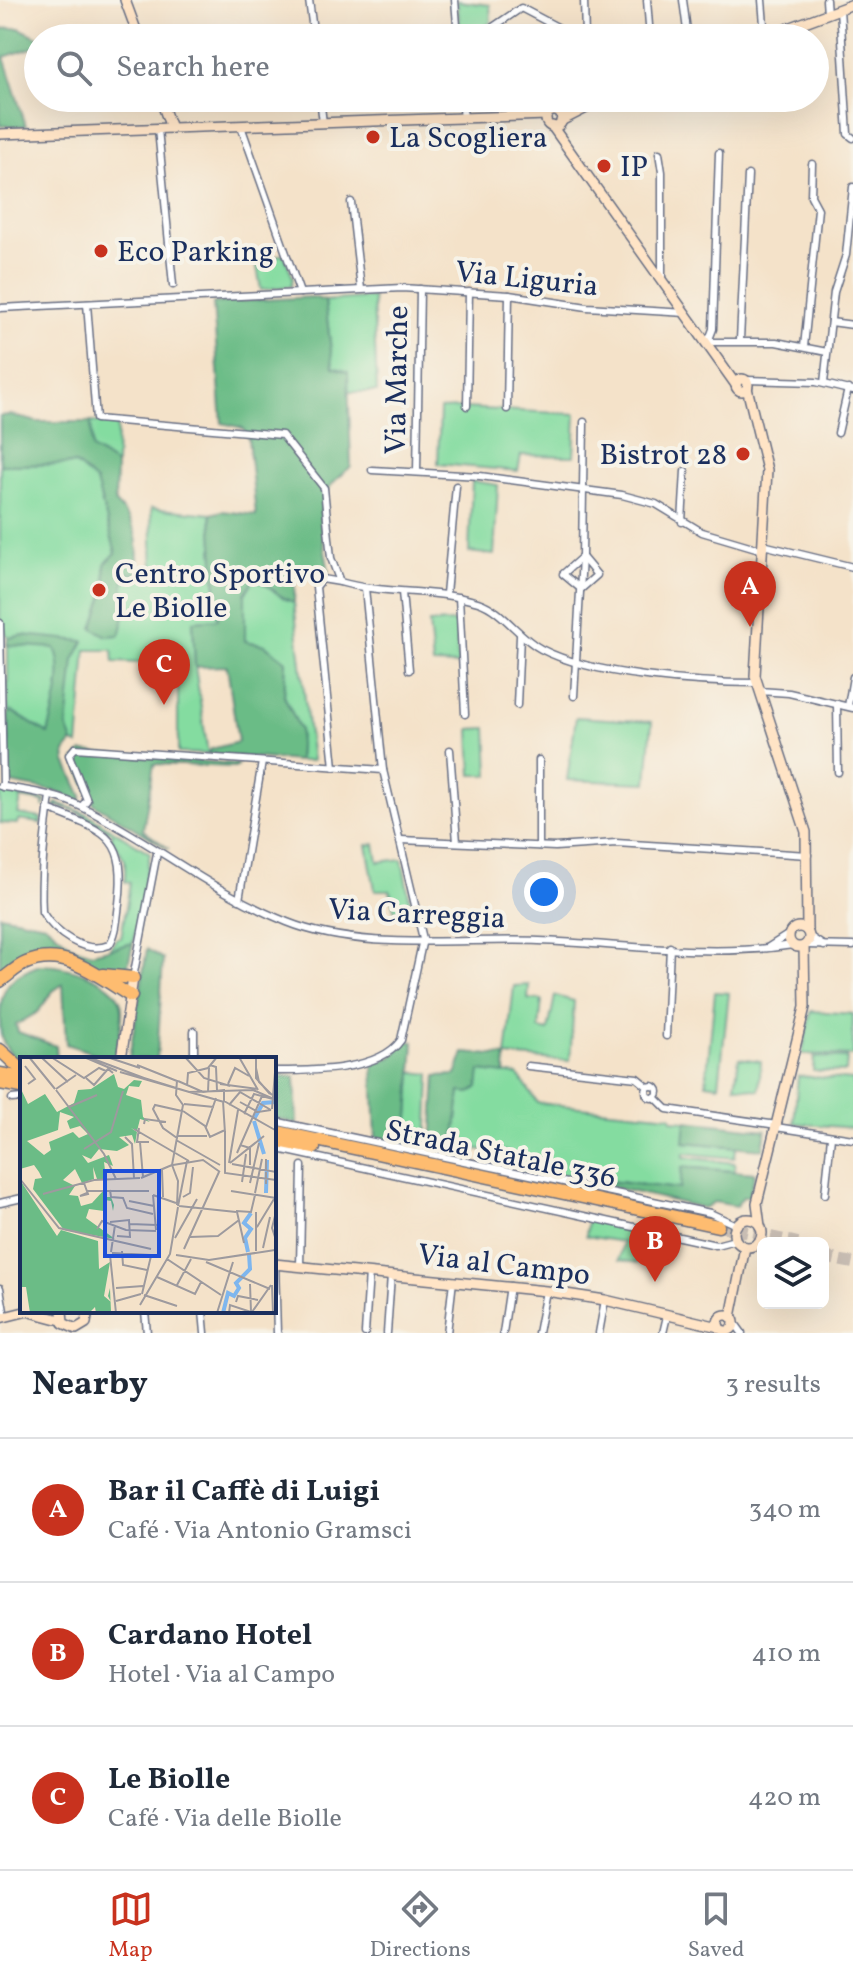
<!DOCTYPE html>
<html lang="en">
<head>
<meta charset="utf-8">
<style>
	body { margin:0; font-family:Vollkorn,serif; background:#f2f2f3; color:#1f2937 }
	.controls { position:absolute; right:24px; bottom:24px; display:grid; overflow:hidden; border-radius:12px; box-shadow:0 8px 32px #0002 }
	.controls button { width:72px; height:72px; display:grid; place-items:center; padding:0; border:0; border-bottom:2px solid #e0e1e3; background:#fff; color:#1f2937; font:40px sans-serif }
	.you { position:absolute; left:544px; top:892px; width:28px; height:28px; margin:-20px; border:6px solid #fff; border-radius:50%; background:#1a73e8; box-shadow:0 0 0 12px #1a73e833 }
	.badge { display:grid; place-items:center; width:52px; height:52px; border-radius:50%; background:#c8321e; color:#fff; font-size:26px; font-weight:700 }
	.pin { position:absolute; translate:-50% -66px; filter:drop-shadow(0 2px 4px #0008) }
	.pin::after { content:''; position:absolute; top:42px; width:28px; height:24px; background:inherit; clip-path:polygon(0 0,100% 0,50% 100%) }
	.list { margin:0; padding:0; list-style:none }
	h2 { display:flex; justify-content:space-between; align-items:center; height:104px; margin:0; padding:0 32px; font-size:34px }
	h2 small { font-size:26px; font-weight:400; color:#747a83 }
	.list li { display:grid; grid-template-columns:52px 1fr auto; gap:24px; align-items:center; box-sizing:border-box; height:144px; padding:0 32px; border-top:2px solid #e0e1e3 }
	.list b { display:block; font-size:30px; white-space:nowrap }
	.list p { margin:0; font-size:26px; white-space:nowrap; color:#747a83 }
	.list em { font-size:26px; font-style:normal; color:#747a83 }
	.icon { flex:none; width:44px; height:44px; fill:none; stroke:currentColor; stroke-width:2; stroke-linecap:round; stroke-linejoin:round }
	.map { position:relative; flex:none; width:853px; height:1333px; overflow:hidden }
	.search { position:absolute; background:#fff; box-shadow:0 8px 32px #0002; left:24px; right:24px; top:24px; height:88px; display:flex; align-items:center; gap:20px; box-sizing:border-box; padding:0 28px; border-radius:44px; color:#747a83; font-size:30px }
	.sheet { height:536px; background:#fff }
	nav { display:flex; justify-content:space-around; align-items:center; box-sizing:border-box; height:112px; border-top:2px solid #e0e1e3; background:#fff; font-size:22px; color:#747a83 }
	nav a { display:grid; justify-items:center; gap:4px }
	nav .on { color:#c8321e }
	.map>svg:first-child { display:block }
</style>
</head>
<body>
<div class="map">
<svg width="853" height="1333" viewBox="0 0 853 1333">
	<rect width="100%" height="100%" fill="#f7f3e8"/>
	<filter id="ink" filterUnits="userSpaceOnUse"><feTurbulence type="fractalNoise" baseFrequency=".0125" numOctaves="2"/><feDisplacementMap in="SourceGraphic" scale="16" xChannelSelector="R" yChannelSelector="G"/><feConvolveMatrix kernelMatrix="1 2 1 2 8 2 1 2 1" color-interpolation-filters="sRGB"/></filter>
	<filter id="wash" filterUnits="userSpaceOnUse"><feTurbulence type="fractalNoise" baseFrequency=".006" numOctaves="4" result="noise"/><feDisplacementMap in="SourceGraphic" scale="32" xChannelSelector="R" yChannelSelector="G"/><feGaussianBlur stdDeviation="1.8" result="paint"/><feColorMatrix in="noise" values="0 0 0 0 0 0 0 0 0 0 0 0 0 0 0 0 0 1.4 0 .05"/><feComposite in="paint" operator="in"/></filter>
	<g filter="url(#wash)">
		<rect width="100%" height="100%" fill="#f4e2c9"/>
		<g fill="#84dca0" stroke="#50867f" stroke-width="2">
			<polygon points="457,1 490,5 491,22 467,38 461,37"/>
			<polygon points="284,254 293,278 291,286 261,290 256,261"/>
			<polygon points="373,297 377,392 348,392 348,372 333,367 325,301"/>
			<polygon points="464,408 576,414 574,456 521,455 518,471 438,464 440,409"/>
			<polygon points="91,422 117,424 116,465 92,449"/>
			<polygon points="76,464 96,481 122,573 153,574 151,508 211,514 218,620 193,622 195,667 208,754 178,753 178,672 144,672 143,663 114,662 113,650 86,650 78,745 48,734 12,711 8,715 8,638 0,618 0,465"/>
			<polygon points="472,481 498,485 494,555 469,552"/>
			<path d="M254 579C270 583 277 598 294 602L312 761H298L300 730 284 696 286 661 265 645 245 641V594Z"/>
			<polygon points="456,622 458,665 433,664 429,623"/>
			<polygon points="576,717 652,722 647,783 567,780"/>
			<polygon points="487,728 489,775 472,775 470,729"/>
			<polygon points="0,792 46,801 43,807 44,802 21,798 18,814 41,818 41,823 18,820 17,824 0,823"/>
			<polygon points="57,803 87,814 150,853 133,943 108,950 117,938 121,938 130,883 125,882 125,860 111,838 113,834 74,810 58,806 54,809"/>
			<polygon points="375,844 378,862 402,859 411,907 394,910 390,890 375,890 367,845"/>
			<polygon points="529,985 528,999 542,1000 539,1029 548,1031 555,996 574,1001 570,1061 506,1056 514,986"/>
			<polygon points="715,992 729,993 719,1085 706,1083"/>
			<polygon points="811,1011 853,1014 853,1056 802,1054"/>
			<polygon points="814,1057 847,1058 846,1072 813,1071"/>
			<polygon points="739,1058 761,1061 759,1090 735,1086"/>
			<polygon points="480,1071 518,1075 538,1103 671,1116 672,1120 686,1121 685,1142 737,1147 734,1158 684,1153 684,1157 735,1163 734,1171 682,1167 680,1189 520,1171 521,1160 514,1159 509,1152 475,1149 474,1144 454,1142 460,1092"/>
			<polygon points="412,1072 430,1074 427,1152 407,1147"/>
			<polygon points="798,1076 853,1080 853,1128 794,1123"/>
			<polygon points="588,1220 651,1233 645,1264 619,1260 623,1242 586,1236"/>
		</g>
		<g fill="#6bbc86" stroke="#437672" stroke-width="2">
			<polygon points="19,28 40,38 38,46 4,57 26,126 0,126 0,29"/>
			<path d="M313 297 325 301 333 367 348 372 351 467C307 498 321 525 329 572L295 577 294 602C277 598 270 583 254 579L245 594V641L265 645 286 661 284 696 300 730 298 761 208 754 211 749 238 742 227 666 195 667 193 621 218 619 211 514 222 511 256 515 248 438 243 428 222 423 213 303Z"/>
			<path d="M11 415 37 422H91L92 449 116 465 115 503C139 525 138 542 138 573L126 574C119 595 128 614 120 635L107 636 93 628 106 589 105 564 116 553 96 482 76 464 0 465V416Z"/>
			<path d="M23 635 84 641 74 660 67 727 73 742 65 752 66 762 82 796 80 801 54 791 10 783 8 715 11 711 48 734C54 708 66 674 55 648L7 645 8 638Z"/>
			<polygon points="82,752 238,764 236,767 154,764 143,830 169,849 94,804 75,760"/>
			<path d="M0 915 45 924 73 947 92 953 133 943 127 969C85 980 48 921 0 969Z"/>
			<polygon points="147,949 163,959 157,1059 129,1059"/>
			<path d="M40 965C64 964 121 980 122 1009 123 1025 117 1043 115 1059H98L96 1054 66 1044 63 984 53 991 38 1012 16 1025 18 1032 56 1046 57 1059H22V1063C5 1051 0 1041 0 1021 0 987 8 977 40 965Z"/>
			<polygon points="406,1041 414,1042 407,1147 376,1140 373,1064 392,1057"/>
			<polygon points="464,1053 506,1056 505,1074 480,1071 478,1087 470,1093 460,1092 454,1149 448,1156 434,1152 432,1145 436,1076 456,1075"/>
			<polygon points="274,1076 295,1077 297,1124 274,1118"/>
			<polygon points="686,1121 766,1130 763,1149 684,1142"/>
			<polygon points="682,1167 755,1173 749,1197 743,1197 736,1206 714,1202 704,1208 563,1176 680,1189"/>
		</g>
	</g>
	<g filter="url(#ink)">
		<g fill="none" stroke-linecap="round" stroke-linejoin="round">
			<g stroke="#c9beb4" stroke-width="12" stroke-dasharray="12 6" stroke-linecap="butt">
				<polyline points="718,1226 798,1243"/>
				<polyline points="823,1257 853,1263"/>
			</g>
			<defs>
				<g id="street">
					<polyline points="309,0 314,38"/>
					<polyline points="455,0 458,38"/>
					<polyline points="584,0 585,38"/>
					<polyline points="647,0 650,38"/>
					<polyline points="683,0 688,38"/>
					<polyline points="762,0 765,37"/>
					<polyline points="826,0 827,14"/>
					<polyline points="840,9 848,134 853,138"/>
					<polyline points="477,38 521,8 578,38"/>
					<polyline points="320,98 323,123"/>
					<polyline points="462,98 464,119"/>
					<polyline points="241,126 300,293"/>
					<polyline points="158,129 173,285"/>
					<polyline points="659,153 662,172 662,278"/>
					<polyline points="351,202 361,289"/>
					<path d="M87 304 96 419 282 435 324 488 331 558 340 582C385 595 433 588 478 602 503 610 518 637 541 649 592 676 698 683 757 683"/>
					<polyline points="0,308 402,288 509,295 587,307 686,313"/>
					<polyline points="831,322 853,325"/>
					<polyline points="740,340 748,175"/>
					<polyline points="708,342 713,329 719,153"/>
					<polyline points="708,342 776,342 827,352"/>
					<polyline points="804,347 818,209 811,196 812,164"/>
					<polyline points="746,380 816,382 853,391"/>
					<polyline points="824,383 834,292 846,255 853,187"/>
					<polyline points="467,406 469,292"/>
					<polyline points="507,409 509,295"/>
					<polyline points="838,433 848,389"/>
					<polyline points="372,470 480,476 622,495 656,504 702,532 763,550"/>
					<polyline points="417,472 420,289"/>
					<polyline points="682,522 685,471"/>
					<polyline points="763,545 853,567"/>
					<polygon points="582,557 597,575 581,589 563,574"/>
					<polyline points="365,588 383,770"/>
					<polyline points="402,592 409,670"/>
					<polyline points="446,594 456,486"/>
					<polyline points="459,597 465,714"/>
					<polyline points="0,623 3,787"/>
					<polyline points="759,691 789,693 853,708"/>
					<polyline points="574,696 582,557 584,422"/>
					<polyline points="837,704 838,772"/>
					<polyline points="517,705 520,636"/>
					<polyline points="848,706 853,677"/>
					<polyline points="450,750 457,842"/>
					<polyline points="539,760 539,846"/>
					<polyline points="334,767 316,587 322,579 340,582"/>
					<path d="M0 786C27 791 57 794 82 807 153 842 210 891 287 922 361 952 461 938 539 941 623 944 710 958 793 945"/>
					<path d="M82 806 87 800 69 755 75 748 383 770 423 939 401 1040C379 1072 309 1071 274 1071"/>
					<path d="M48 809C107 832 127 836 119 904 117 917 117 934 109 945 84 955 55 933 42 912 40 874 45 833 50 796"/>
					<polyline points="401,840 555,847 616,843 808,855"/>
					<polyline points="239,900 262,762"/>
					<polyline points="809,936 824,946"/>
					<polyline points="806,945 853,946"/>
					<polyline points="767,948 789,934"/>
					<polyline points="133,978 157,853"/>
					<polyline points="666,1036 670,947"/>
					<polyline points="194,1059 194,1031"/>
					<polyline points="528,1066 637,1078 648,1087"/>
					<circle cx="652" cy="1092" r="6"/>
					<polyline points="655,1097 667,1109 777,1125"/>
					<polyline points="12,1099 22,1098"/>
					<polyline points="274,1121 710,1213 736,1225"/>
					<polyline points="776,1127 853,1139"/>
					<polyline points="274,1148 716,1245 735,1240"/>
					<polyline points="825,1194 831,1137"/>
					<polyline points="0,1203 22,1198"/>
					<polyline points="275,1264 277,1333"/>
					<polyline points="300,1266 302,1166"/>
					<polyline points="0,1288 5,1317"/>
					<polyline points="145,1311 147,1333"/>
					<polyline points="203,1311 205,1333"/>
					<polyline points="734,1322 742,1333"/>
					<polyline points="365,1333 369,1273"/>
					<polyline points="387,1333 391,1275"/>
					<polyline points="447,1333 453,1281"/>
					<polyline points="503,1333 510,1286"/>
					<polyline points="538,1333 546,1291"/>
					<polyline points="599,1333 605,1300"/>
					<polyline points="663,1333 667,1316"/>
				</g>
				<g id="secondary">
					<polyline points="125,0 139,38"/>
					<polyline points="762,38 853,4"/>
					<polyline points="160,98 171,128"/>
					<circle cx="554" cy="119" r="8"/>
					<polyline points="561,121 606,98"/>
					<polyline points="552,126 736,385"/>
					<polyline points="0,134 547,115"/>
					<circle cx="742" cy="385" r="6"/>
					<polyline points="747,388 767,470 755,676 806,832 807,931"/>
					<circle cx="799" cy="937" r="10"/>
					<polyline points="121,1059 133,978"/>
					<circle cx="748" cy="1233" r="14"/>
					<polyline points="760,1226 757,1203 805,1007 804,946"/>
					<polyline points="274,1264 546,1291 605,1300 719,1327"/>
					<polyline points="27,1311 61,1320"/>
					<polyline points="62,1311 63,1323 76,1329 86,1323 88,1311"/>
					<circle cx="726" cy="1323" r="8"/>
					<polyline points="731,1317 745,1247"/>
					<polyline points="0,1318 28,1311"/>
				</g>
				<g id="highway">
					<polyline points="103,975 133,978"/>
					<path d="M0 981C9 975 16 967 26 963 66 946 100 978 131 996"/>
					<polyline points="0,1050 22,1070"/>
					<polyline points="0,1074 22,1078"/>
					<polyline points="0,1083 22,1087"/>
					<polyline points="274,1131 718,1226"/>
					<polyline points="274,1140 314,1148"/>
				</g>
			</defs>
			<use href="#street" stroke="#676e83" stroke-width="9"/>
			<use href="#secondary" stroke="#676e83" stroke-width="12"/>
			<use href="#highway" stroke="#676e83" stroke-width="15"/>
			<use href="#street" stroke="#fff" stroke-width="6"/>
			<use href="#secondary" stroke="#ffe4c6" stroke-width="9"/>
			<use href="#highway" stroke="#febc70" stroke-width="12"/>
		</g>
	</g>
	<g fill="#c8321e" stroke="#f7f3e8" stroke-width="3">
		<circle cx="373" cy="137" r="8"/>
		<circle cx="604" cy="166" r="8"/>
		<circle cx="101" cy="251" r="8"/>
		<circle cx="743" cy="454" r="8"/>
		<circle cx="99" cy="590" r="8"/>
	</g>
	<g text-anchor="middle" stroke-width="8" stroke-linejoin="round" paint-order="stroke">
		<g font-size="30" fill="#1b2f5e" stroke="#f7f3e8" text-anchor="start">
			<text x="389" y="147">La Scogliera</text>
			<text x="620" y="176">IP</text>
			<text x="117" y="261">Eco Parking</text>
			<text x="727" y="464" text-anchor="end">Bistrot 28</text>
			<text x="115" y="583">Centro Sportivo<tspan x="115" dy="34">Le Biolle</tspan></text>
		</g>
		<g font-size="30" fill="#1b2f5e" stroke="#f7f3e8">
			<text transform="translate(527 278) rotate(6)" y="10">Via Liguria</text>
			<text transform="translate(396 380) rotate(-89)" y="10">Via Marche</text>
			<text transform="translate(417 913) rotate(3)" y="10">Via Carreggia</text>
			<text transform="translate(501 1153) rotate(12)" y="10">Strada Statale 336</text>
			<text transform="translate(504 1264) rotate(7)" y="10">Via al Campo</text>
		</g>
	</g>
	<g transform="translate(20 1057)">
		<rect width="256" height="256" fill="#f4e2c9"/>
		<path d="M94 17 98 30 104 32 114 23 122 24 119 30 109 29 106 38 121 43 123 60 130 65 120 62 117 74 111 71 117 75 115 87 112 78 99 80 109 88 97 94 79 92 71 102 62 98 68 106 89 98 93 109 84 105 86 122H77L73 110 74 122 62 126 55 112 43 123 55 129 49 138 58 139 61 149 72 146 83 134 84 140H91L94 148 93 154 91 144 85 143 84 154 69 152 66 161 95 182 44 173 13 132 15 122 22 121 19 115 14 108 0 112V30L8 47 25 37 37 55 54 46 58 33 71 32ZM40 55 54 60 47 64 50 72 60 69 68 77 59 81 53 75 29 85 31 93 24 98 7 84 38 73ZM0 123 37 179 41 173 78 184 79 212 90 205 84 239 91 245 88 239 90 231 91 255 76 256 75 250 69 256H10L6 230H0Z" fill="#6bbc86" fill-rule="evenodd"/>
		<path fill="none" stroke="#7eb6ee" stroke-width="4" d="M234 62 243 46 256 45M234 64 244 97M246 136 247 103M228 195 225 181 231 172 224 166 231 156M203 256 208 236 214 239 219 231 216 226 230 212 229 197"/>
		<path fill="none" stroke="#9d9a9e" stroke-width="2" d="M9 0 35 32M21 0 48 25M31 0 64 21 79 11 86 14M64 0 97 14M68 0 132 24M87 0 120 11M165 0 184 21 210 29M219 0 238 33M236 0V21L250 37M117 8 157 24M190 8 196 10 197 34M5 9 15 22 8 27M236 11 239 25 252 38M100 15 204 45M66 21 74 28 88 12 93 16M124 21 169 35 233 33 256 43M158 24 183 35 204 33V44M200 27 238 32M208 27 215 11 229 19M167 29 168 16 188 11 197 0M36 32 56 18M36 33 84 97 96 122M188 35 189 11M203 44 205 76M204 44 255 73M220 45 238 55 251 53M164 47 194 50M209 48 220 35 251 53M49 50 77 38M252 52 256 3M163 54 185 69 190 80 205 73M224 57 234 37 253 42M124 67 125 62 146 65M186 70 196 41M119 71 117 85H129M114 72 169 104M205 74V116L256 123M158 79H187M105 80 112 87 114 121M157 81 143 71 133 52 135 48 162 54M156 83 200 108M120 85 123 120M220 88 230 91V108M64 92 91 75 103 34M217 96 242 39M209 106 218 53M210 106 244 79M212 107 256 115M152 108 163 48 156 38 157 23M152 108 158 124 157 148M153 108 183 103 200 115M142 113 143 140M121 121 152 108M0 122 39 171 131 192M222 125 226 97M64 126 68 137 60 139 67 136M230 126 239 86M246 127V102M90 133 91 140 103 141 107 151 133 157M66 134H129M211 134 256 141M235 136 242 102M23 137 74 123 120 121M133 138 136 173M133 138 156 146M163 140 170 136 173 110M109 144 134 149M158 149 167 104M159 149 216 155M216 154 231 155 235 138M217 155 224 186M256 155 252 171 256 183M90 165 109 163 110 180 97 179M110 167 137 168M84 170V153L85 164M237 170 254 142M77 172 82 164 106 173 136 174M170 180 198 179 219 163M155 181 177 142M243 191 250 160M164 192 199 115M102 194 103 208 127 213M236 194V155M91 195 95 168M92 196 131 198M90 198 96 256M156 198 189 203 255 193M147 202 201 238M186 205 250 232M137 220 175 237 181 225M230 227 231 255M157 228 171 202M252 228 253 256M96 231 123 229M122 237 131 199M124 238 157 249M96 244 121 237M216 245 218 239 238 243M120 248 150 197 158 150M232 255 251 228M197 256 213 205M209 256 210 248 231 255"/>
		<path fill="#1d4ed8" fill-opacity="0.15" stroke="#1d4ed8" stroke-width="4" d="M85 114H139V199H85Z"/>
		<rect width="256" height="256" fill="none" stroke="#1b2f5e" stroke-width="4"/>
	</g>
</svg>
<div class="controls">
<button><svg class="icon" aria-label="layers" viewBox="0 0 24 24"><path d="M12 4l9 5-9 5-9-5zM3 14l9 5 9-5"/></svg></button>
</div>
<div class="you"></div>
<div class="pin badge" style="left:750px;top:627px">A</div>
<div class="pin badge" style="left:655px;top:1282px">B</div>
<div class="pin badge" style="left:164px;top:705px">C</div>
<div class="search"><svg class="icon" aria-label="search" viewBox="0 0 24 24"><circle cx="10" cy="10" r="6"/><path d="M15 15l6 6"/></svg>Search here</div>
</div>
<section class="sheet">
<h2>Nearby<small>3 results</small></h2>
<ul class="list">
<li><span class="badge">A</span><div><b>Bar il Caffè di Luigi</b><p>Café · Via Antonio Gramsci</p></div><em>340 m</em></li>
<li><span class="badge">B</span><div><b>Cardano Hotel</b><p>Hotel · Via al Campo</p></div><em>410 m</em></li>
<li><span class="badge">C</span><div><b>Le Biolle</b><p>Café · Via delle Biolle</p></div><em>420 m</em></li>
</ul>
</section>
<nav>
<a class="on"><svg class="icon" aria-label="map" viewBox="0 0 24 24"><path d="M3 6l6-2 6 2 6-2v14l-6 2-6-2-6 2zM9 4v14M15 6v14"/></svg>Map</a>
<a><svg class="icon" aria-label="directions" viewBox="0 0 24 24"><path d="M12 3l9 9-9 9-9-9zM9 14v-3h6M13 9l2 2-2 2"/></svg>Directions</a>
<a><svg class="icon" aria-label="saved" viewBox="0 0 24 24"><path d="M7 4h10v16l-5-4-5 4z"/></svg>Saved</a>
</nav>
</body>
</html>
